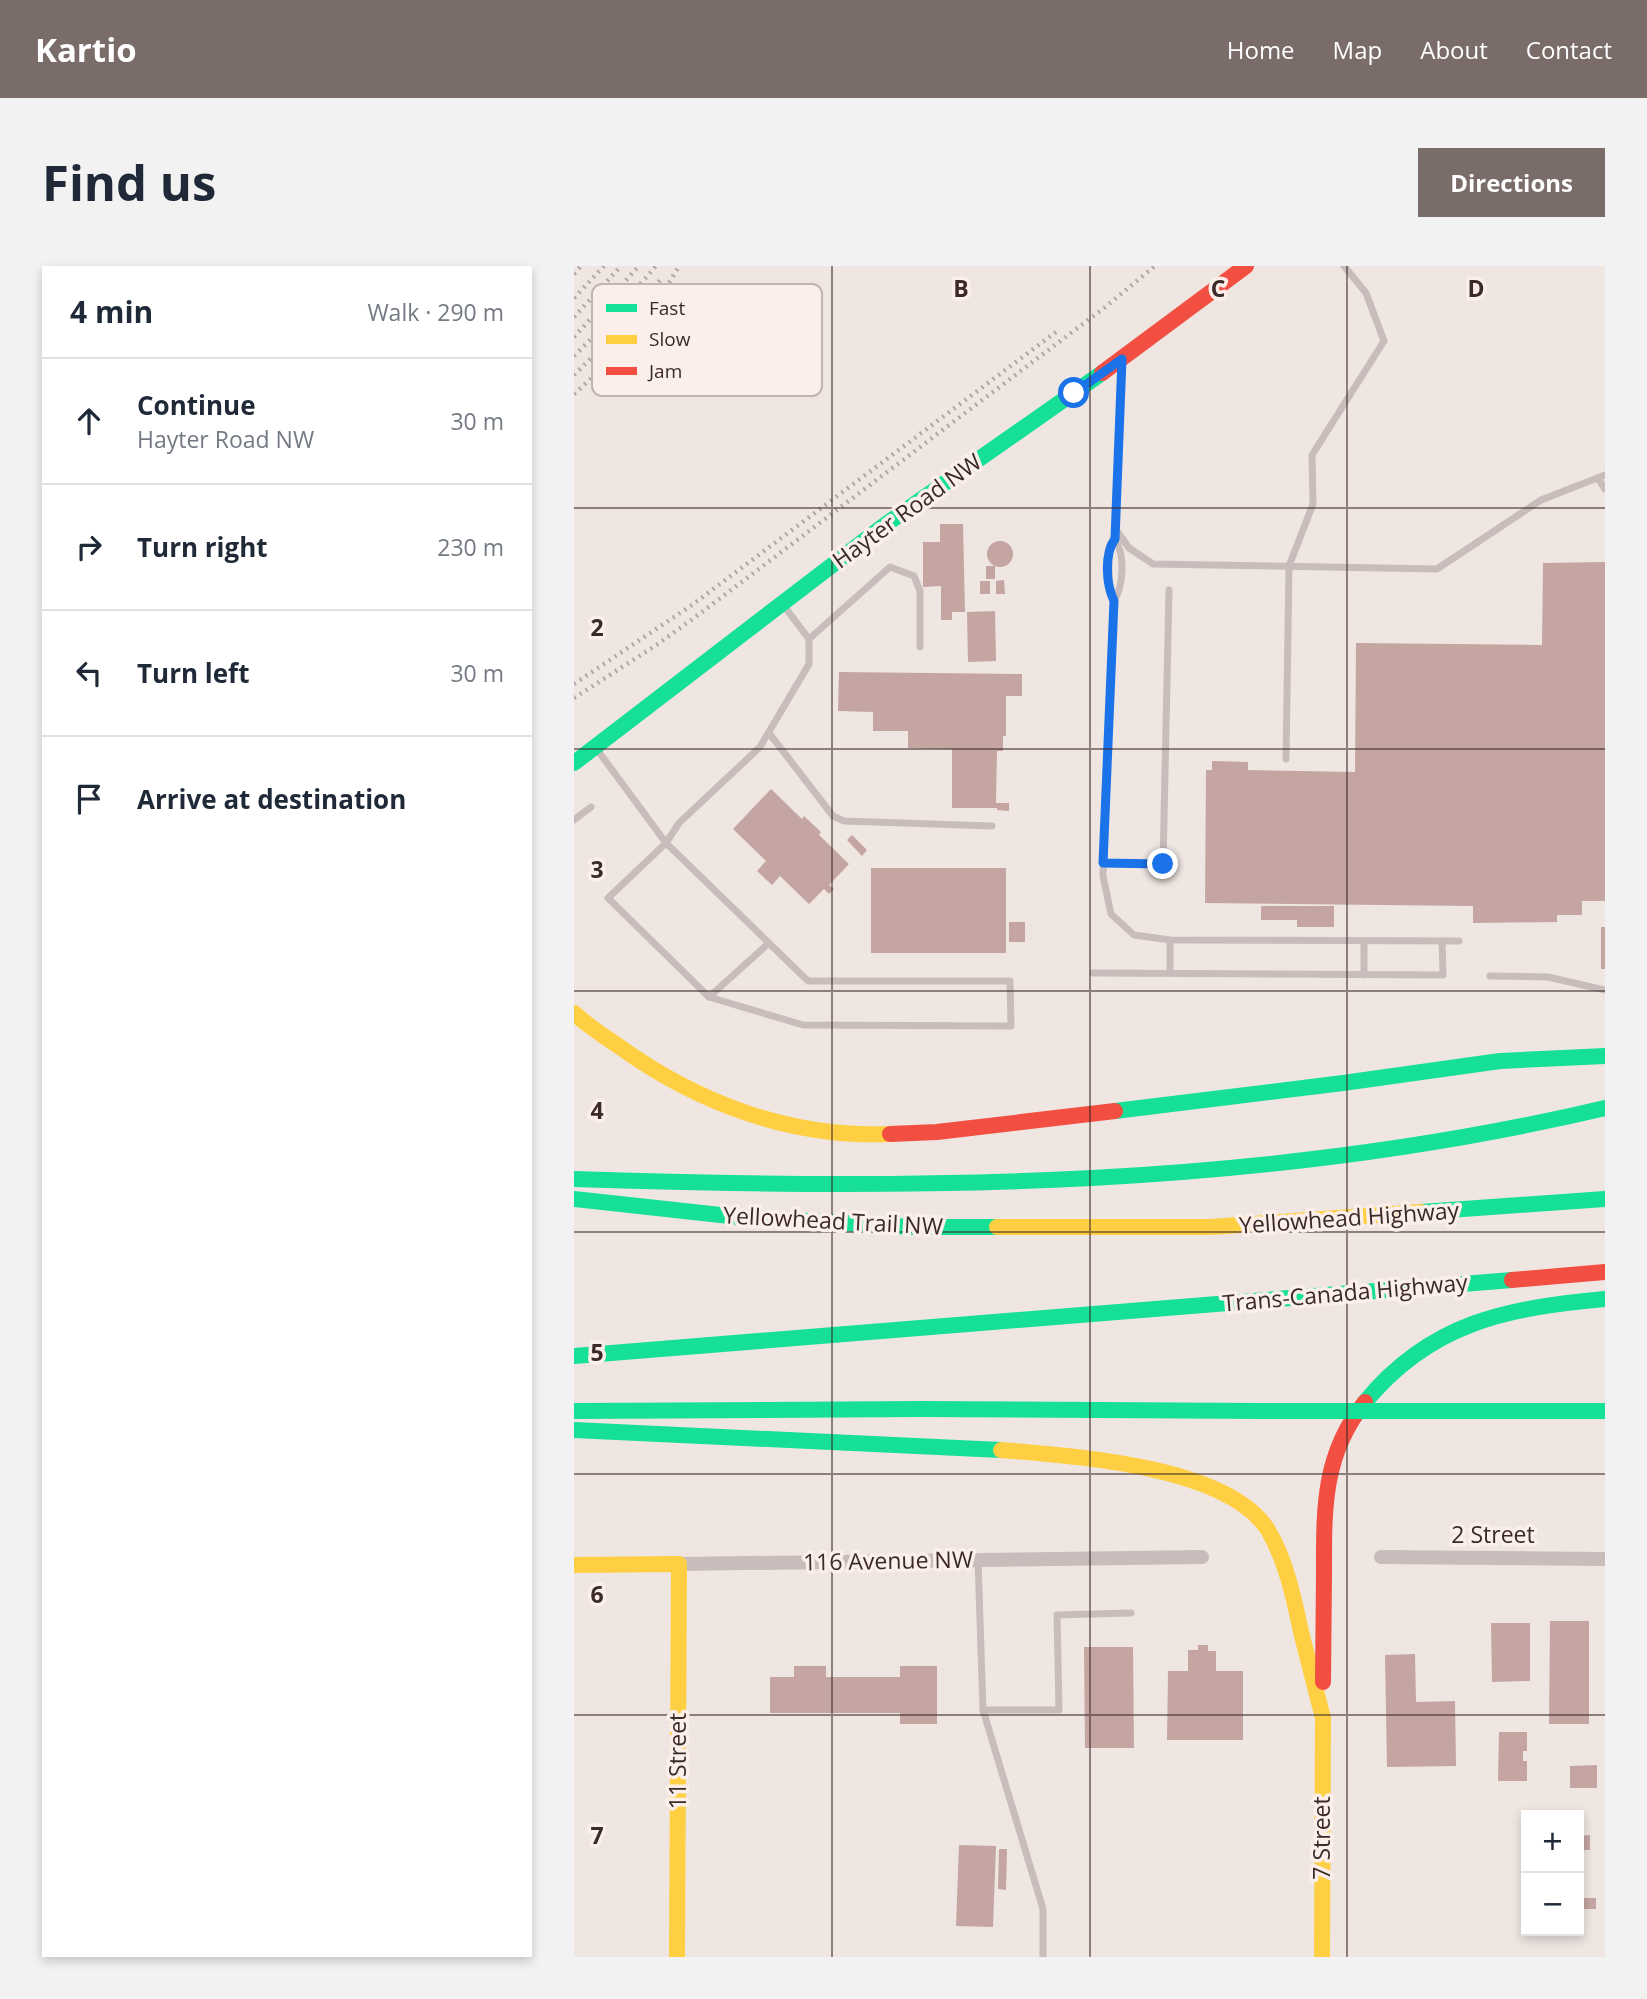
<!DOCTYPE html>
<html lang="en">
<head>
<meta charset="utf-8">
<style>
	body { margin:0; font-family:"Open Sans",sans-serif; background:#f2f2f3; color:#1f2937 }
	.controls { position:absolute; right:21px; bottom:21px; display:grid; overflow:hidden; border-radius:0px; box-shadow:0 4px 10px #0003 }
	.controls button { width:63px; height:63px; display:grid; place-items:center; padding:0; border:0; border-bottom:2px solid #e0e1e3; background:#fff; color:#1f2937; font:35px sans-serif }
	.stop { position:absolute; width:21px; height:21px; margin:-16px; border:5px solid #1a73e8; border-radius:50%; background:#fff }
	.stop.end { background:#1a73e8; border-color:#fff; box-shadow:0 2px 7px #0008 }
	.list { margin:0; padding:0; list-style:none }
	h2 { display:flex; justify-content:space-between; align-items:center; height:91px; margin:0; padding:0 28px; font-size:30px }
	h2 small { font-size:23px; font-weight:400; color:#747a83 }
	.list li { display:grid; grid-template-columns:46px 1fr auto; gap:21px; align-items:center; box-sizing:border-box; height:126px; padding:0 28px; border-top:2px solid #e0e1e3 }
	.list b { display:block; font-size:26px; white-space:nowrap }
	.list p { margin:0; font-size:23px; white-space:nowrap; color:#747a83 }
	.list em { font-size:23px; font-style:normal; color:#747a83 }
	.icon { flex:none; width:38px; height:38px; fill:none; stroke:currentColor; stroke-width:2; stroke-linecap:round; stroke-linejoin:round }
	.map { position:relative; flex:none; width:1031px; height:1691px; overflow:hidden; border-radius:0px }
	header { display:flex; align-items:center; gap:42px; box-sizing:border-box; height:98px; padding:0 35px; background:#796c69; color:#fff }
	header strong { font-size:33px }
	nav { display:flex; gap:38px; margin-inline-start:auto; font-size:24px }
	.intro { display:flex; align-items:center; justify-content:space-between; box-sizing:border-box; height:168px; padding:0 42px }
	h1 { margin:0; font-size:49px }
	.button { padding:18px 32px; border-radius:0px; background:#796c69; color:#fff; font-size:24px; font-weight:700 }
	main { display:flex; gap:42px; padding:0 42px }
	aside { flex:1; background:#fff; border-radius:0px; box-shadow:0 4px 10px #0003 }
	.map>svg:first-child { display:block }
</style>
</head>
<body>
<header>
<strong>Kartio</strong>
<nav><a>Home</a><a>Map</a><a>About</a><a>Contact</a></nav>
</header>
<div class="intro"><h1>Find us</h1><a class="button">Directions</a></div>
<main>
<aside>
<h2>4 min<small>Walk · 290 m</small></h2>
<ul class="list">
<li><svg class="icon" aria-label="ahead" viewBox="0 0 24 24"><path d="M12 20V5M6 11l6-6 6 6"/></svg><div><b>Continue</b><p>Hayter Road NW</p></div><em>30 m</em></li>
<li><svg class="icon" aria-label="right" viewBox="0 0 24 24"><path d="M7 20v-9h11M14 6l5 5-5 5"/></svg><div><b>Turn right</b></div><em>230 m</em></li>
<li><svg class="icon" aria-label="left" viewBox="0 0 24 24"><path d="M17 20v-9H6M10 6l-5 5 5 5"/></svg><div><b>Turn left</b></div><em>30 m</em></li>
<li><svg class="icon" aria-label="arrive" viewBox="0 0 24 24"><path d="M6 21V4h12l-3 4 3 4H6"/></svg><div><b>Arrive at destination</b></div></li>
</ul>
</aside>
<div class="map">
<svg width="1031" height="1691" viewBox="0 0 1031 1691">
	<rect width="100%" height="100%" fill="#efe6e2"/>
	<g fill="#c4a5a2">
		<polygon points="366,258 389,258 391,346 378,346 378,354 367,354 367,320 349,321 349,276 366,276"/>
		<circle cx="426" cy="288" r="13"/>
		<polygon points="1031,296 1031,635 1008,635 1008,649 983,649 983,656 899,657 899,640 631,637 632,504 638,504 638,495 674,496 674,504 781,506 782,377 968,379 969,297"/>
		<rect x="412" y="300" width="9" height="13"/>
		<polygon points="430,314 431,328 422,328 422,315"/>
		<rect x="406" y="315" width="10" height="13"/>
		<polygon points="421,345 422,395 394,396 393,346"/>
		<polygon points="265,406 448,408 448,430 432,430 432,470 429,470 429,485 423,485 422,537 435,537 435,545 423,544 423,542 378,542 378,483 334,482 334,465 299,465 299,446 264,445"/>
		<polygon points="197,523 228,553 230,550 247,566 245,569 275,598 255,619 260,623 255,628 250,623 235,638 206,610 198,619 183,605 192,595 159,563"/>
		<polygon points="278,569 293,584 288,590 273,574"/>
		<rect x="297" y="602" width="135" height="85"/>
		<polygon points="687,640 760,640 760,661 723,661 723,654 687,654"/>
		<rect x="435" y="656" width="16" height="20"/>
		<rect x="1027" y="661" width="4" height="42"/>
		<polygon points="976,1355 1015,1355 1015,1458 975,1458"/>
		<polygon points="917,1357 956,1357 956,1415 918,1416"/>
		<polygon points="624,1379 634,1379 634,1385 642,1385 642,1405 669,1405 669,1474 593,1474 594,1405 614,1405 614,1384 624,1384"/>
		<polygon points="510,1381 559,1381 560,1482 511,1482"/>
		<polygon points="841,1388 842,1436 881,1435 882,1500 813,1501 811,1389"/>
		<polygon points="220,1400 252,1400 252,1411 326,1411 326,1400 363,1400 363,1458 326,1458 326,1447 196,1447 196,1411 220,1411"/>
		<polygon points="925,1466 953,1466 953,1485 949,1485 949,1495 953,1495 953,1515 924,1515"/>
		<polygon points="1023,1499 1023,1522 996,1522 996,1500"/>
		<polygon points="1016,1569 1016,1584 1005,1584 1005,1570"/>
		<polygon points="385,1579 422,1580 419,1661 382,1660"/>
		<polygon points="425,1583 433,1583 432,1624 424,1623"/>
		<rect x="1005" y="1632" width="17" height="11"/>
	</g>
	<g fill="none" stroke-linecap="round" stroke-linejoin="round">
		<g stroke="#c8bdba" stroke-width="7">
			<polyline points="548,97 541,262 555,282 579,298 863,303 967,234 1031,209"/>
			<polyline points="1024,212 1031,223"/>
			<path d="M541 273C551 289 550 318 540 335L529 610 537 648 560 669 596 674 885 675"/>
			<polyline points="540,335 535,324 535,281 541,270"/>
			<polyline points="210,340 235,373"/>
			<polyline points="195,467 259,550 270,555 418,560"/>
			<polyline points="22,482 92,577 34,632 135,731"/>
			<polyline points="712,493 715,300 739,238 738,189 810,75 792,27 770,0"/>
			<polyline points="0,554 17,541"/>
			<polyline points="529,597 589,598 595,324"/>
			<polyline points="596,674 596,707"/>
			<polyline points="790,675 790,709"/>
			<polyline points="195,677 135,731 229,759 437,760 436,715 234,715 92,577 105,557 186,481 235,398 235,373 316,301 340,310 346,325 346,381"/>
			<polyline points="519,707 869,709 868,675"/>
			<polyline points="916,710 974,711 1031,724"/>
			<polyline points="404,1294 409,1444 469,1643 469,1691"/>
			<polyline points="409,1444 485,1444 483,1349 557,1347"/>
		</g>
		<g stroke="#c8bdba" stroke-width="14">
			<polyline points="807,1291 1031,1293"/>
			<polyline points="105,1298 628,1291"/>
		</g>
		<g stroke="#16e098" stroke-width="16">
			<polyline points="0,497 308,261 528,107"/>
			<polyline points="541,845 769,817 926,795 1031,790"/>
			<path d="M0 913C345 925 693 922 1031 842"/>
			<polyline points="0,933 165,951 338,961 423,961"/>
			<polyline points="847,946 1031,933"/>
			<polyline points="0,1090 938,1014"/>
			<path d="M791 1136C857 1056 933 1042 1031 1033"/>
			<polyline points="0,1145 346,1143 690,1145"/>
			<polyline points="860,1145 1031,1145"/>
			<polyline points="0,1164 427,1184"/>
		</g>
		<g stroke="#ffcf43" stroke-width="16">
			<path d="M0 747C13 759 28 769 43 779 123 837 216 872 316 868"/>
			<polyline points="423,961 637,961 847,946"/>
			<path d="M427 1184C497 1190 653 1199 694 1264 713 1296 720 1334 728 1370 735 1397 742 1425 749 1452"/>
			<polyline points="0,1299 105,1298 103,1691"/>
			<polyline points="748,1691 749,1452"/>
		</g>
		<g stroke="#f24e42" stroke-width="16">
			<polyline points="528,107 672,0"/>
			<polyline points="316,868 363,866 541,845"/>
			<polyline points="938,1014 1031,1006"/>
			<path d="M749 1416C749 1380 750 1345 750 1309 750 1245 748 1189 791 1136"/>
		</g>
		<g stroke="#b0a7a5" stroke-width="4.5" stroke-dasharray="2 5" stroke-linecap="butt">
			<polyline points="0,8 7,0"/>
			<polyline points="0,32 30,0"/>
			<polyline points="0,51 47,0"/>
			<polyline points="0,71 65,0"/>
			<polyline points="0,90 27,63 82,0"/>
			<polyline points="0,109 38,72 87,13"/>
			<path d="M0 128C42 91 77 49 105 0"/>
			<polyline points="0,418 118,339 482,66"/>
			<polyline points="0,432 84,378 128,346 530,42 581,0"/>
		</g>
		<polyline stroke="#16e098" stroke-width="16" points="690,1145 860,1145"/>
	</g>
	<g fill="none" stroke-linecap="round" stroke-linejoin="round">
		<path stroke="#1a73e8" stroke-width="9" d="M500 127 548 93 541 273C530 288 532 318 540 335L529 597 589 598"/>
	</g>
	<path fill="none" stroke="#3a2a28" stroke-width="2" stroke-opacity="0.55" d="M258 0V1691M516 0V1691M773 0V1691M0 242H1031M0 483H1031M0 725H1031M0 966H1031M0 1208H1031M0 1449H1031"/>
	<g text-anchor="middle" stroke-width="7" stroke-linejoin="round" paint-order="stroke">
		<g font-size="23" fill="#3a2a28" stroke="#fcefe9">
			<text transform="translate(333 245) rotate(-36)" y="8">Hayter Road NW</text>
			<text transform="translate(775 952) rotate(-4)" y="8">Yellowhead Highway</text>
			<text transform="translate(259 955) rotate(3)" y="8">Yellowhead Trail NW</text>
			<text transform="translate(771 1027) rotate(-5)" y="8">Trans-Canada Highway</text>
			<text x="919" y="1277">2 Street</text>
			<text transform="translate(314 1295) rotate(-1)" y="8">116 Avenue NW</text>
			<text transform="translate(104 1495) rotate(-90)" y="8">11 Street</text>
			<text transform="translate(748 1572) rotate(-90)" y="8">7 Street</text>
		</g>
	</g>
	<rect x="18" y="18" width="230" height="112" rx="10" fill="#fcefe9" stroke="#c2b4af" stroke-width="2"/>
	<rect x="32" y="38" width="31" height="8" fill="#16e098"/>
	<rect x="32" y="69" width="31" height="9" fill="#ffcf43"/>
	<rect x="32" y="101" width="31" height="8" fill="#f24e42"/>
	<g font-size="19" fill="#3a2a28">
		<text x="75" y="49">Fast</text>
		<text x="75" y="80">Slow</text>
		<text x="75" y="112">Jam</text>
	</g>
	<g font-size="23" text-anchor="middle" font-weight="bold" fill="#3a2a28" stroke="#fcefe9" stroke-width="7" stroke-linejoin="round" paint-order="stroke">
		<text x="387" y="31">B</text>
		<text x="644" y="31">C</text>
		<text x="902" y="31">D</text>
		<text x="23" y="370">2</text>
		<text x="23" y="612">3</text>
		<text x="23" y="853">4</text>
		<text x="23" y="1095">5</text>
		<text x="23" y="1337">6</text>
		<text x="23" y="1578">7</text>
	</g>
</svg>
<div class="controls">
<button>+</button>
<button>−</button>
</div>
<div class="stop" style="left:500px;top:127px"></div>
<div class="stop end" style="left:589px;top:598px"></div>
</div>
</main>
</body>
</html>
